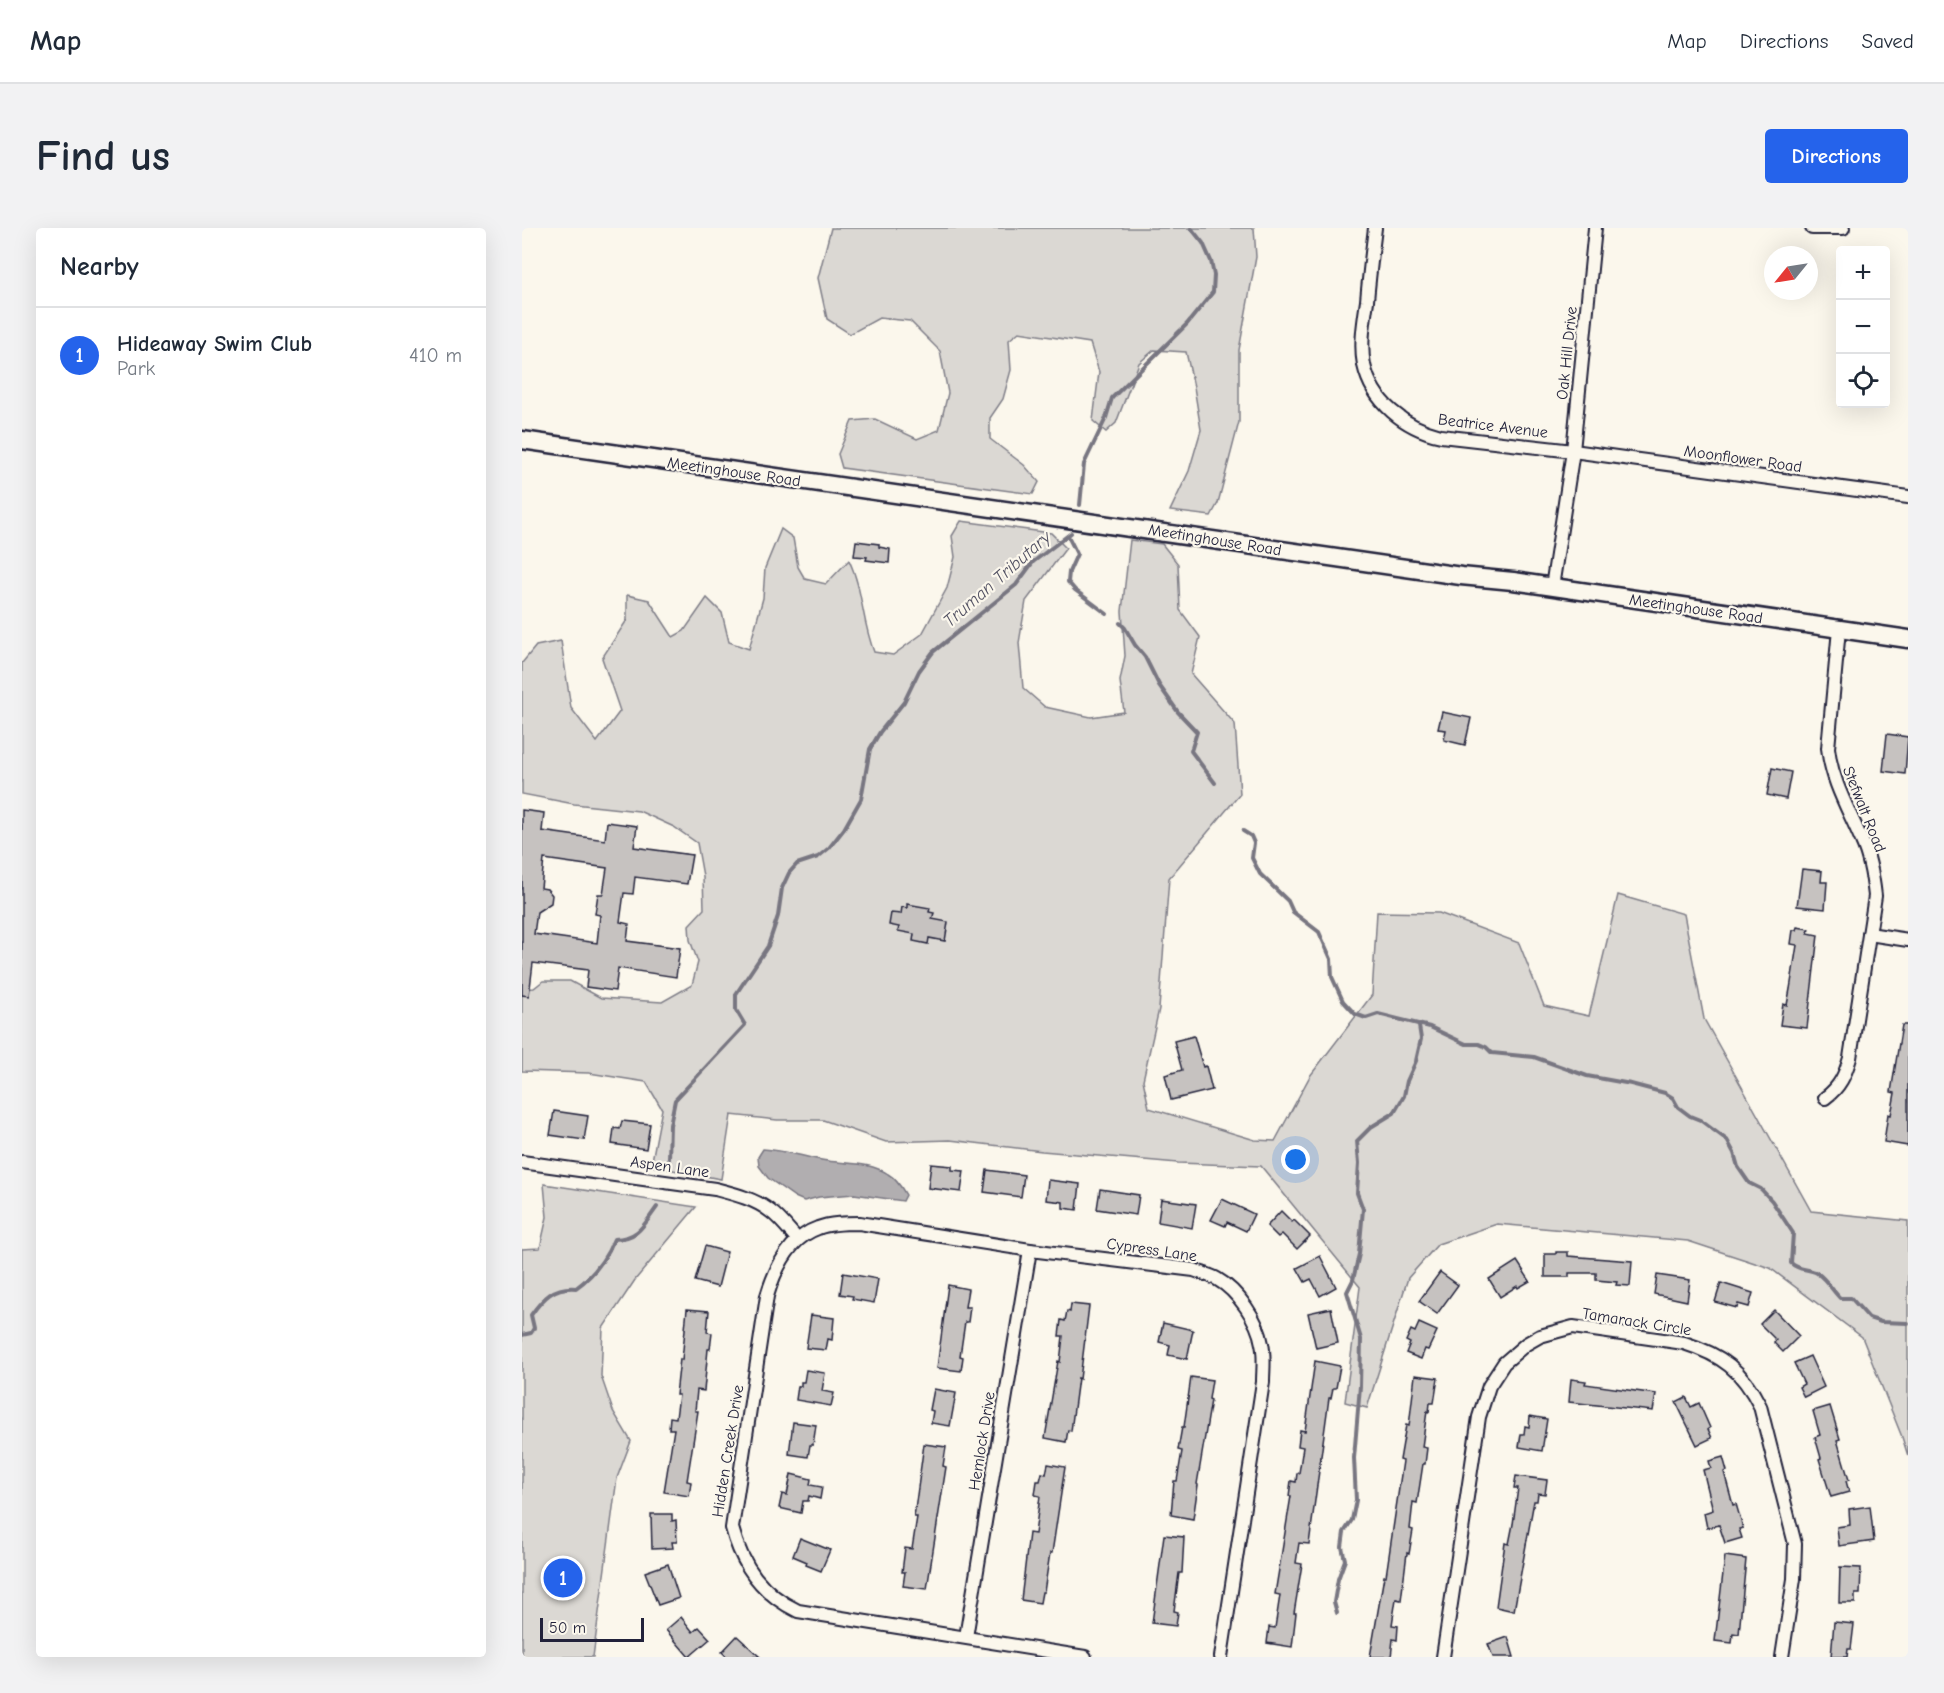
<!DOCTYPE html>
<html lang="en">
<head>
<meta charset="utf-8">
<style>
	body { margin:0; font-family:"Comic Neue",sans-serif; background:#f2f2f3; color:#1f2937 }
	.controls { position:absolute; right:18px; top:18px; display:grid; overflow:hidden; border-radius:6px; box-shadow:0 6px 24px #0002 }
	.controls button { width:54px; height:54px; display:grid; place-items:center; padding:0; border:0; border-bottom:2px solid #e0e1e3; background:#fff; color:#1f2937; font:30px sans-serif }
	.compass { position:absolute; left:1242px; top:18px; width:54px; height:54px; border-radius:50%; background:#fff; box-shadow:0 6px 24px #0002; rotate:240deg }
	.scale { position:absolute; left:18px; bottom:15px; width:104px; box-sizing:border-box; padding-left:6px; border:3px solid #22223b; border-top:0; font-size:16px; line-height:21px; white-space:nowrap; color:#22223b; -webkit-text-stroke:4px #fbf7ec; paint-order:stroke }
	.you { position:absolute; left:774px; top:932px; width:21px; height:21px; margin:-15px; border:4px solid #fff; border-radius:50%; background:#1a73e8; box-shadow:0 0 0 9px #1a73e833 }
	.badge { display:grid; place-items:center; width:39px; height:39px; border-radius:50%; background:#2563eb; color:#fff; font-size:20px; font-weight:700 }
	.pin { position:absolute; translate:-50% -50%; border:3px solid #fff; box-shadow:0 2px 6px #0006 }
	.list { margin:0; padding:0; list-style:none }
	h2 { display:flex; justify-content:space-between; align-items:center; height:78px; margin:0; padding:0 24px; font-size:26px }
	h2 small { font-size:20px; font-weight:400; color:#747a83 }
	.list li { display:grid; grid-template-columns:39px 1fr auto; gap:18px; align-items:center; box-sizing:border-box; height:96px; padding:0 24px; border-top:2px solid #e0e1e3 }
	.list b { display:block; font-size:22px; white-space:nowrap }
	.list p { margin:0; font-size:20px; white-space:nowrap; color:#747a83 }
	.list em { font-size:20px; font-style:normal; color:#747a83 }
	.icon { flex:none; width:33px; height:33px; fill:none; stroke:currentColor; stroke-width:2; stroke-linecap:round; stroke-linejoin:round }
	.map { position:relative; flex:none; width:1386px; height:1429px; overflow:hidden; border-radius:6px }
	header { display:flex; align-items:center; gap:36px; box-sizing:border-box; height:84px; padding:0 30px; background:#fff; border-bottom:2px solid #e0e1e3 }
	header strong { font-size:28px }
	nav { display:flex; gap:33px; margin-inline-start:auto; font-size:21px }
	.intro { display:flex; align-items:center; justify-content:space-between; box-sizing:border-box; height:144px; padding:0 36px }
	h1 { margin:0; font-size:42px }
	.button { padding:15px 27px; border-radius:6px; background:#2563eb; color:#fff; font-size:21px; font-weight:700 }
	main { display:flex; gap:36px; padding:0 36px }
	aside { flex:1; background:#fff; border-radius:6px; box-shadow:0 6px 24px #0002 }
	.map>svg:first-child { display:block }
</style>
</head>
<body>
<header>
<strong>Map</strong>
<nav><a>Map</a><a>Directions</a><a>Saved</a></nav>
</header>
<div class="intro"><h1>Find us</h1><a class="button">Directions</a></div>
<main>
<aside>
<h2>Nearby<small></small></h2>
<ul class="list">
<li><span class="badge">1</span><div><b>Hideaway Swim Club</b><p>Park</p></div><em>410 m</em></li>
</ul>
</aside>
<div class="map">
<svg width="1386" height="1429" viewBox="0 0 1386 1429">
	<rect width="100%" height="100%" fill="#fbf7ec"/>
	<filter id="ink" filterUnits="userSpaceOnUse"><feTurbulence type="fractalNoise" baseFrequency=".0167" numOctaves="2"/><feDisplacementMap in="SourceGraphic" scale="12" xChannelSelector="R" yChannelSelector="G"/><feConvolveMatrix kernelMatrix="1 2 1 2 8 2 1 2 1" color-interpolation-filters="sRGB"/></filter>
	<g filter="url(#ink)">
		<g fill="#dbd8d3" stroke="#7e7d87" stroke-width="1.5">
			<polygon points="309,0 732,0 734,29 717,122 717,194 696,275 689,288 648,283 667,243 679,202 672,159 664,124 632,122 617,135 594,195 584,204 571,193 577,144 568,115 497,104 487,112 489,142 481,171 468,190 468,211 502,237 517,254 511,266 320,240 316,226 330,193 353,191 395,211 417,202 426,165 418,123 388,93 357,90 328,106 305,91 296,50"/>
			<path d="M439 293 529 305 544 320 504 373 497 415 501 460 523 479 569 489 602 484 598 453 603 428 600 383 608 312 640 316 656 336 658 382 678 409 669 446 713 496 718 566 647 650 637 781 621 852 627 880 733 912 753 913 788 848 850 767 855 684 917 685 997 715 1022 778 1067 788 1096 667 1162 686 1182 791 1289 983 1386 993V1228L1380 1209 1340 1109 1248 1040 1166 1013 975 996 916 1016 886 1050 845 1180 823 1174 838 1059 739 938 656 935 520 923 428 912 364 914 301 892H255L209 887 199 951 129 938 140 881 124 854 67 845 0 843V761L12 760 21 753H48L79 770 140 774 170 757 176 734 168 712 167 697 182 681 181 648 175 615 152 599 117 583 52 576 0 566V435L14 418 39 413 49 480 75 514 98 483 80 430 105 392V367L127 372 151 409 162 403 185 370 200 385 207 414 227 421 241 370 243 340 259 301 271 310 276 339 283 351 304 356 327 332C341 362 340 394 352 424L371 427 400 406 425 360 433 329 430 308Z"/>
			<polygon points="22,956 174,979 113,1052 81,1100 79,1148 91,1183 109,1213 95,1250 71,1429 0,1429 0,1021 18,1020 25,989"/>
		</g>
		<path fill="#b1aeb0" stroke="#787681" stroke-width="1.5" d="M241 921C264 922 284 930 306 933 326 936 348 934 366 946 373 950 380 960 384 967L381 973 332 966 297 969 282 973 273 969 246 950 237 938 236 929Z"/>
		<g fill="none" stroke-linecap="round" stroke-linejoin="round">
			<g stroke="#787681" stroke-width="4">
				<polyline points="558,277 562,236 584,190 590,170 665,96 691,64 692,47 689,33 681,15 669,0"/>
				<polyline points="546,308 555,326 547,344 546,354 553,362 585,386"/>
				<polyline points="598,395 603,400 613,417 623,429 637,457 656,484 675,504 669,523 693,555"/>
				<path d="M721 603 729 608 732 615 730 630 738 646 766 673 771 684 797 704 809 731 810 749 821 773 833 786 844 790 856 786 908 799 944 816H957L964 819 970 825 1012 829 1065 848 1109 856 1143 865 1151 870 1156 879 1168 888 1178 892 1205 912 1212 925 1216 939 1227 955 1239 961 1250 973 1271 1005 1269 1035C1277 1043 1286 1040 1295 1045 1305 1052 1310 1062 1318 1070H1329L1347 1090 1359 1094 1386 1095"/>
				<polyline points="147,931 148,897 153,872 223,797 214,782 214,766 246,718 256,688 260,660 267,645 275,636 296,629 307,620 322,601 339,571 348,521 358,504 382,474 397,443 411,424 494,357 511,334 549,305"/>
				<path d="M0 1107 9 1105 12 1100 9 1087C21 1070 32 1058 54 1060 72 1047 84 1031 92 1011 116 1011 122 997 135 979"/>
				<polyline points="815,1385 812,1374 816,1351 823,1332 820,1319 822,1304 830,1292 834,1272 832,1230 838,1158 839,1111 825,1064 831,1052 837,1026 841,981 835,965 837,935 835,913 849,899 872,885 882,868 885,853 894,833 899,811 897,798"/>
			</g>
		</g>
		<g fill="#c6c2c0" stroke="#22223b" stroke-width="1.5" fill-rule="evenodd">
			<polygon points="334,313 357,316 357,319 368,321 367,335 344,332 345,329 332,328"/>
			<polygon points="920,484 949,490 943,517 922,512 924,502 916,501"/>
			<polygon points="1365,506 1386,509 1383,546 1361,543"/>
			<polygon points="1250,540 1269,544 1264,571 1245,567"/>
			<path d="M0 582 22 585 20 603 83 612 85 594 115 598 112 619 170 627 165 656 113 649 111 666 102 665 98 694 107 696 105 713 158 720 154 749 96 740 93 763 64 759 66 742 11 735 7 768 0 767ZM22 631 85 640 81 666H76L73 686 78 687 75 715 12 706 15 684 29 675 30 667 25 661 19 660Z"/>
			<polygon points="1280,641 1300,643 1299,654 1305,654 1303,681 1275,678"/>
			<polygon points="385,676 408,680 407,684 412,685 410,691 426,694 423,713 407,710 406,716 391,713 392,706 376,703 377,699 367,697 369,685 379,686 380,679 385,680"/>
			<polygon points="1275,699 1287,701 1286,705 1296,707 1285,800 1258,797 1261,776 1265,777 1268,761 1275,717 1269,716 1271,702 1274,702"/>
			<polygon points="1380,797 1386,797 1386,918 1362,914 1366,886 1369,887 1373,865 1369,864"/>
			<polygon points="672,808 681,839 684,838 690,862 649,872 643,847 660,842 652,813"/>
			<polygon points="32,883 66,888 62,912 28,907"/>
			<polygon points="100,893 128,896 124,921 90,916 92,900 98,901"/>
			<polygon points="409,936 430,938 430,942 442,943 439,964 406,960"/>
			<polygon points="465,942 502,947 499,969 462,964"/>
			<polygon points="526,952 558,956 555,982 541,980 541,974 524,972"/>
			<polygon points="578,961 617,967 614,987 575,981"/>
			<polygon points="639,971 674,976 670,1000 636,994"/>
			<polygon points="700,971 732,986 724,1003 705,994 703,998 689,992"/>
			<polygon points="759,983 770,994 772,992 788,1008 775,1021 760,1006 756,1009 745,998"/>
			<polygon points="183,1018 205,1024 196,1059 173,1053"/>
			<polygon points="1034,1024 1046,1024 1046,1028 1110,1033 1108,1058 1094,1057 1095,1054 1074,1052 1074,1045 1047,1045 1047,1049 1023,1049 1023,1026 1034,1026"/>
			<polygon points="798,1028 814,1059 798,1068 789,1051 783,1054 775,1040"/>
			<polygon points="995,1033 1008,1053 996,1060 995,1058 978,1069 967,1051"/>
			<polygon points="918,1044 936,1057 915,1086 897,1073"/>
			<polygon points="321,1045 356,1051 352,1075 330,1071 331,1068 318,1066"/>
			<polygon points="1135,1047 1168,1052 1165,1073 1132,1066"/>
			<polygon points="1199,1055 1231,1065 1227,1079 1216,1076 1215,1080 1193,1074"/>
			<polygon points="426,1057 446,1061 443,1079 448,1079 446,1094 443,1094 438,1128 441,1129 439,1143 415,1140"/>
			<polygon points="549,1076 567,1078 558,1151 556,1150 549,1203 546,1202 544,1214 523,1210 536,1133 538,1134 541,1108 537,1108 539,1092 543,1093 545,1083 548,1084"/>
			<polygon points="809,1080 816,1115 794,1120 786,1085"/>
			<polygon points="165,1081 187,1083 185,1104 190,1105 188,1121 186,1121 182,1163 175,1162 173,1183 176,1183 165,1253 169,1254 167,1268 142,1264 152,1201 147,1201 148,1189 154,1190 157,1167 154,1167 158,1131 160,1132"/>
			<polygon points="1252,1082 1277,1108 1261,1124 1252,1115 1254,1112 1238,1096"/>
			<polygon points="289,1087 312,1090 310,1112 306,1111 304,1122 284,1120"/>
			<polygon points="641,1095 671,1102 665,1131 646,1127 648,1117 637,1114"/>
			<polygon points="897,1095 915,1103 906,1122 903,1121 899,1131 884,1125 888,1115 884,1113 889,1102 893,1104"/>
			<polygon points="1288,1128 1302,1159 1282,1169 1277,1159 1282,1156 1272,1135"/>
			<polygon points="793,1133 818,1138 814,1160 811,1160 809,1170 807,1170 787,1316 777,1315 774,1335 780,1336 772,1385 774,1385 770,1419 745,1415 747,1399 753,1400 758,1367 753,1366 769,1268 767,1268 769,1253 774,1254 775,1245 777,1245 781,1219 776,1218 778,1202 783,1203"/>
			<polygon points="284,1142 303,1145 300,1163 312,1165 309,1178 274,1172 276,1158 279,1158 279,1154 282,1154"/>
			<polygon points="893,1147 916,1150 912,1175 908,1175 907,1184 905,1183 900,1219 905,1220 903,1236 901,1236 895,1275 891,1274 888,1301 891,1302 887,1326 885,1325 879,1372 874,1371 870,1397 876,1398 875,1412 871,1411 869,1429 848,1429 862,1348 864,1348 881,1233 878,1232 884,1197 887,1198"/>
			<polygon points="669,1149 690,1152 687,1171 689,1172 675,1256 676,1257 671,1291 649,1287 652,1253 655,1253 660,1223 656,1222 660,1199 662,1199"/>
			<polygon points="1049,1151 1064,1153 1063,1156 1134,1166 1131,1183 1047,1174"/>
			<polygon points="412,1161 434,1165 428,1198 409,1195 411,1183 408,1182"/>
			<polygon points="1164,1169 1169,1179 1177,1175 1188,1200 1186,1201 1190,1210 1175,1217 1154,1174"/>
			<polygon points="1308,1178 1318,1211 1315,1212 1327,1252 1324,1253 1327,1264 1309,1269 1297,1231 1299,1230 1293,1209 1298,1207 1291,1183"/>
			<polygon points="1008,1188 1025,1191 1020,1223 997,1219 999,1206 1002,1206 1003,1198 1007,1199"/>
			<polygon points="271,1194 294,1197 291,1217 288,1217 286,1229 267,1226"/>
			<polygon points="402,1216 424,1219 421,1238 424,1239 405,1361 381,1358 383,1344 380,1344 383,1320 390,1321 395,1289 392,1289"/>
			<polygon points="1201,1229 1205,1243 1202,1244 1211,1277 1214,1276 1221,1300 1217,1301 1220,1310 1203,1315 1197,1297 1185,1300 1182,1285 1191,1282 1181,1242 1189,1240 1187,1233"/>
			<polygon points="526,1236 543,1239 530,1325 528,1325 522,1364 520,1364 518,1375 499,1372 507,1305 513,1306 518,1268 513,1267 515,1253 518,1253 520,1245 524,1246"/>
			<polygon points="269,1246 289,1251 288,1257 300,1259 298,1271 287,1268 286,1273 281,1273 279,1285 257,1280 260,1266 265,1267"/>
			<polygon points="994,1248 1025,1252 1023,1266 1016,1265 1015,1273 1012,1273 992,1383 974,1379 983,1315 987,1316 991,1296 996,1260 992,1260"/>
			<polygon points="1348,1278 1352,1313 1317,1318 1315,1299 1328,1297 1327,1281"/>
			<polygon points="129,1286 150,1286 150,1293 154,1292 155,1314 150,1314 151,1320 130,1321"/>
			<polygon points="642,1307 662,1309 660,1345 657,1345 652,1383 656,1384 654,1398 630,1395"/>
			<polygon points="278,1310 308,1322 299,1343 284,1337 285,1334 271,1328"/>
			<polygon points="1203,1328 1224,1331 1217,1406 1211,1405 1210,1415 1193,1413"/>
			<polygon points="146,1336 157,1370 136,1377 123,1344"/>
			<polygon points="1318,1339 1339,1340 1338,1366 1333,1366 1333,1375 1317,1375"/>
			<polygon points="159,1389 171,1404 177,1399 188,1411 167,1429 144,1402"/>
			<polygon points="1312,1394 1332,1396 1329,1421 1326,1421 1325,1429 1309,1429"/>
			<polygon points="215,1408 238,1429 205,1429 200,1424"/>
			<polygon points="986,1409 992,1429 971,1429 966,1416"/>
		</g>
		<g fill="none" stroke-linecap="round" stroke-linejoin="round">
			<defs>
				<g id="street">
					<path d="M853 0C850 24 847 49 845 73 842 94 838 116 842 137 850 174 883 200 919 208L1051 223 1386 269"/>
					<polyline points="1290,0 1321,0"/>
					<polyline points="1030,359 1051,223 1073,0"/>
					<polyline points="1347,706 1386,712"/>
					<path d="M1303 870C1318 859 1323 847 1328 830L1353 668C1351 650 1348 630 1340 613 1327 582 1310 555 1306 520L1317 401"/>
					<path d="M0 934 193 961C212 966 233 971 248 983 258 990 267 1002 275 1011"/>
					<polyline points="444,1409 508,1022"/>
					<path d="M563 1429 276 1383C240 1366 220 1338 210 1300L245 1068C253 1041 267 1010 296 1000 308 995 324 995 337 995L508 1022 672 1042C679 1045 688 1047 695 1051 716 1063 736 1092 740 1116 743 1128 741 1142 741 1154L699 1429"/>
					<path d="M921 1429 957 1189 967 1158 982 1135 1004 1116 1018 1108 1051 1099 1162 1115C1200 1127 1220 1142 1238 1178L1273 1316 1272 1351 1260 1429"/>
				</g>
				<polyline id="secondary" points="0,212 939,348 991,353 1386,411"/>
			</defs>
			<use href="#street" stroke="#22223b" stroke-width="16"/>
			<use href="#secondary" stroke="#22223b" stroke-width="21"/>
			<use href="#street" stroke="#fbf7ec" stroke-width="12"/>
			<use href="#secondary" stroke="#fbf7ec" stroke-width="16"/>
		</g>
	</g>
	<g text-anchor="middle" stroke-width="4.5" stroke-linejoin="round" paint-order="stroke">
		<g font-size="16" fill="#22223b" stroke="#fbf7ec">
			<text transform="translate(1044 125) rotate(-84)" y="6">Oak Hill Drive</text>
			<text transform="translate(971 197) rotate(7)" y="6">Beatrice Avenue</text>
			<text transform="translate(1221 230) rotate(8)" y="6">Moonflower Road</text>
			<text transform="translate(212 243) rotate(8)" y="6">Meetinghouse Road</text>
			<text transform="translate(693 311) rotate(9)" y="6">Meetinghouse Road</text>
			<text transform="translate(1174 380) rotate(8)" y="6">Meetinghouse Road</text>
			<text transform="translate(1343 581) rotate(68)" y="6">Stefwalt Road</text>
			<text transform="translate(148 938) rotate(8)" y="6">Aspen Lane</text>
			<text transform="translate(630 1021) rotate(8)" y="6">Cypress Lane</text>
			<text transform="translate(1115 1093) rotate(9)" y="6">Tamarack Circle</text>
			<text transform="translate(459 1213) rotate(-81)" y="6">Hemlock Drive</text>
			<text transform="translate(205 1223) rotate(-81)" y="6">Hidden Creek Drive</text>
		</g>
		<g font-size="18" font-style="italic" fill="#545364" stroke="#fbf7ec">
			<text transform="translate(475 351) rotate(-41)" y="6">Truman Tributary</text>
		</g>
	</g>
</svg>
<div class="controls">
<button>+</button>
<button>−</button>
<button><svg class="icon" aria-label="locate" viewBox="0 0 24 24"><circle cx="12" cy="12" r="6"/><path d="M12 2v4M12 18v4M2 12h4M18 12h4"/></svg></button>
</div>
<svg class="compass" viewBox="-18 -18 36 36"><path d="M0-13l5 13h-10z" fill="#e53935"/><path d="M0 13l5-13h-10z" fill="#747a83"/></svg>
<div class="scale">50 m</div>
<div class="you"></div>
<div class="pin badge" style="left:41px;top:1350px">1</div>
</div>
</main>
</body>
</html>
